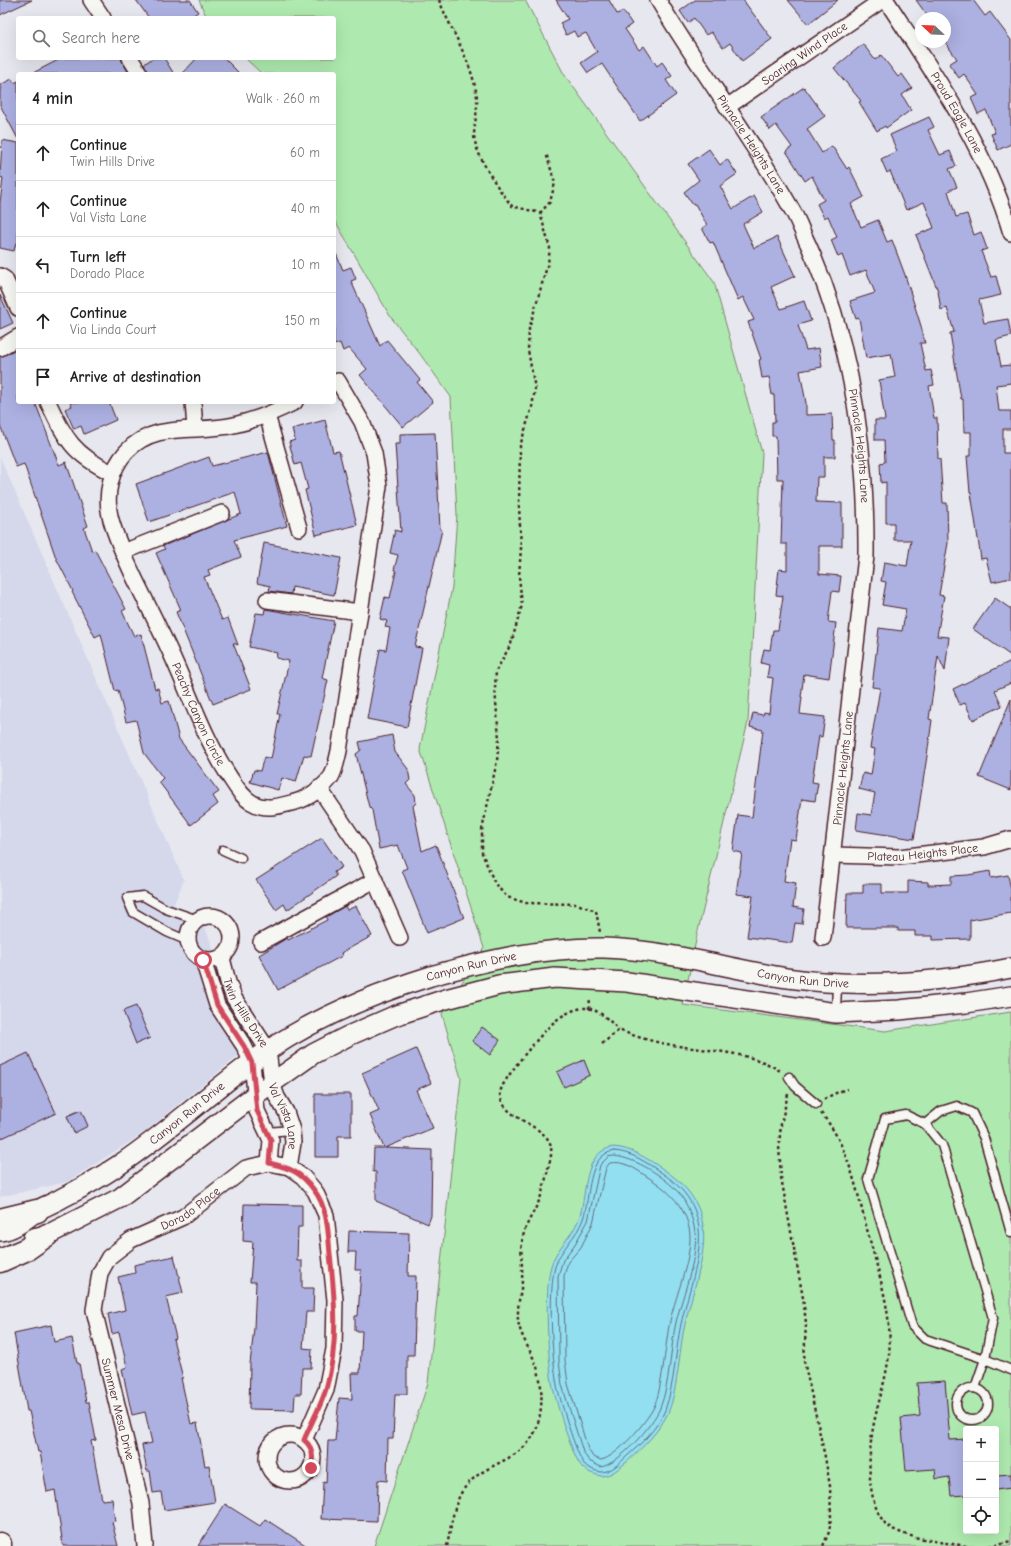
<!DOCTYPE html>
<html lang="en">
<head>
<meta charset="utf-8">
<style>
	body { margin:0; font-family:"Comic Neue",sans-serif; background:#f6f6f6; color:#222 }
	.controls { position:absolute; right:12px; bottom:12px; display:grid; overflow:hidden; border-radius:4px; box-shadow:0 4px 16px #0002 }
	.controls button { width:36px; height:36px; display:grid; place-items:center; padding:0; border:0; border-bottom:1px solid #e0e0e0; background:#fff; color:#222; font:20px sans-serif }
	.compass { position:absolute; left:915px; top:12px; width:36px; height:36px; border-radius:50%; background:#fff; box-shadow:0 4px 16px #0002; rotate:293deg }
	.stop { position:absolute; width:12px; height:12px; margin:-9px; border:3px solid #d1495b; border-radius:50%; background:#fff }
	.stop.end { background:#d1495b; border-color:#fff; box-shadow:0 1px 4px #0008 }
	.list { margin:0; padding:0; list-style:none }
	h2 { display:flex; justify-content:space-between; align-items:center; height:52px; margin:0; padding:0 16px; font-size:17px }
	h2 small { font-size:13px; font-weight:400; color:#767676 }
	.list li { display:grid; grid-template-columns:26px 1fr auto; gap:12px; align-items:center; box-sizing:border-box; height:56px; padding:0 16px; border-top:1px solid #e0e0e0 }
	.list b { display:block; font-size:15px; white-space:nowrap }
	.list p { margin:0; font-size:13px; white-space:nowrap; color:#767676 }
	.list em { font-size:13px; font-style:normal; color:#767676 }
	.icon { flex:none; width:22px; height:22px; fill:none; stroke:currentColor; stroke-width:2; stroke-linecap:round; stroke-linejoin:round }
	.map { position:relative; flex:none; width:1011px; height:1546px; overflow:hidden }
	.search { position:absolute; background:#fff; box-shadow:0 4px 16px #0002; left:16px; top:16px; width:320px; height:44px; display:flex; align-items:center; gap:10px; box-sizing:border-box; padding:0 14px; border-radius:4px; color:#767676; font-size:15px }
	.panel { position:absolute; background:#fff; box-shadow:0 4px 16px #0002; left:16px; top:72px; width:320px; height:332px; border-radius:4px }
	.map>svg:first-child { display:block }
</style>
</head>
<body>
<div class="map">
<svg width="1011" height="1546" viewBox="0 0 1011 1546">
	<rect width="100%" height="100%" fill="#e7e8ef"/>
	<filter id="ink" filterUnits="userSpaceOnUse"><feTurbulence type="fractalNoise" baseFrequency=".025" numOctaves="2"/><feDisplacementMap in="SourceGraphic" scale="8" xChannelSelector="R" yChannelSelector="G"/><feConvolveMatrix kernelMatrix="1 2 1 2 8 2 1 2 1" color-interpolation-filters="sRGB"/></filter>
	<g filter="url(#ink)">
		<polygon fill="#d5d8eb" points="0,457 184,880 174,904 205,928 211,942 218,974 224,990 253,1044 142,1134 67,1182 0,1197"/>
		<path fill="#aeeaaf" stroke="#7c846d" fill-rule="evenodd" d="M199 0H525L564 74 714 282 762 453 748 722 697 935 683 1005 885 1031 1011 1012V1546H374L428 1383 461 1078 442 1014 484 948 420 749 452 587 457 514 451 397 420 354 390 316 334 219V74H262L245 58H334V18H207ZM966 1429H996V1531H966Z"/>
		<path fill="#91dff1" stroke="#7592a2" d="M613 1147C632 1148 648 1159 663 1169 728 1212 699 1264 685 1324 679 1349 678 1391 668 1413 659 1432 643 1447 628 1461 620 1467 612 1476 601 1476 595 1475 587 1472 583 1468 572 1458 557 1404 553 1388 548 1364 544 1289 551 1266 556 1247 575 1235 580 1215 587 1192 583 1152 613 1147Z"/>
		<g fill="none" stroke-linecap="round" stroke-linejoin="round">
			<g stroke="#666c7a" stroke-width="1">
				<path d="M614 1151C632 1152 647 1163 662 1173 723 1214 694 1266 681 1324 675 1351 675 1383 665 1410 658 1428 641 1444 627 1456 620 1463 611 1472 601 1472 595 1471 588 1468 584 1464 576 1454 560 1400 557 1385 552 1360 548 1291 555 1267 560 1249 577 1237 583 1219 591 1197 586 1155 614 1151Z"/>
				<path d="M614 1156C636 1158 665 1177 679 1193 688 1204 693 1219 695 1232 699 1256 680 1302 675 1327 670 1353 670 1383 660 1408 653 1425 619 1464 601 1467L589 1461 583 1452 562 1385 559 1361 558 1276 563 1260 575 1244 588 1221 600 1165 608 1157Z"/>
				<path d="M610 1163C623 1160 636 1169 646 1176 668 1189 688 1208 690 1235 691 1262 674 1299 669 1326 665 1348 662 1389 654 1407 647 1421 617 1457 601 1460L593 1457 588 1449 568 1384 565 1360 564 1276 568 1262 581 1247 593 1223 606 1168Z"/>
			</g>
		</g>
		<g fill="#acb1e2" stroke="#4a1f2b">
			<polygon points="0,0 32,0 0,15"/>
			<polygon points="136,0 190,0 198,12 189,18 149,18"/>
			<polygon points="556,0 609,0 617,14 623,11 632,24 625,29 639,50 644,46 657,66 662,62 672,76 666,80 676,95 640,121 602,64 588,73 581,63 597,52 586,33 577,37 574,31 566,35 560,23 568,19"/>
			<polygon points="695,0 743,0 772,39 742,61 730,43 723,48 711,32 706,35 694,18 688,23 680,11"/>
			<polygon points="788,0 838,0 808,24"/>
			<polygon points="916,0 973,0 985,16 990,12 1011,40 1011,144 998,150 991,134 995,133 986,110 978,114 971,98 978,95 964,74 959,78 949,64 957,59 945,42 945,18 929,18"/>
			<polygon points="863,44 875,60 881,55 898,77 902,74 912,88 902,95 911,110 886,128 885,126 877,131 859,102 861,101 834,68"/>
			<polygon points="62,58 121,58 129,74 31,74"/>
			<polygon points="153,58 164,58 174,74 149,74 144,64"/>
			<polygon points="197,58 224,58 240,74 182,74"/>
			<polygon points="12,79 14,83 18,81 18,139 0,105 0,90 2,89 0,85"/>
			<polygon points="804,87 825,116 807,129 822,153 832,146 847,169 849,167 864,197 851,204 861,227 878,220 887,242 892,240 905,275 921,326 925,343 920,343 926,371 931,370 934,385 929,386 934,418 937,418 938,459 940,459 943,503 947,503 948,543 939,595 944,596 937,636 949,637 945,671 938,656 929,719 932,720 927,756 914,839 856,830 858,813 871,815 875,793 859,789 863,773 871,775 875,749 870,748 880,688 872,687 879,628 902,631 906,609 882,605 886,582 881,581 884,562 907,566 911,540 894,540 894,523 886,523 886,482 881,483 880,463 885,462 884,440 875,440 875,420 885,420 879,380 895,377 891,354 866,358 859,318 856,319 850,301 875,293 866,270 850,276 842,255 838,257 831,240 837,237 828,216 824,218 817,204 824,200 812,176 805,181 786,151 792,147 776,125 770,130 761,117"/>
			<polygon points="929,117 934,127 928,130 940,155 950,151 956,166 949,169 957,187 948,191 956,217 967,214 974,235 981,232 987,249 981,251 991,277 996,276 1001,295 979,300 984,323 1008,319 1011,336 996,340 1001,366 1011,365 1011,383 996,385 999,411 1011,411 1011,429 1003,429 1003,453 1011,453 1011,578 992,582 986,558 981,559 971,493 970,493 967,456 971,456 971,432 964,432 963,399 961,399 950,333 954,332 947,308 941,310 938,291 916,235 934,228 924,202 906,210 890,171 887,173 881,159 897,151 890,135"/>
			<polygon points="2,140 18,143 18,244 16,243 14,251 0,248 0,203 3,178 0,177"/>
			<polygon points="709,149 720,165 727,159 737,174 720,186 733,209 754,196 763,212 743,224 754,248 777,237 795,276 771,287 781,309 804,301 811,321 798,325 806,350 819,348 822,367 800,371 806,403 806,415 832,414 833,440 835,440 835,457 824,457 824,477 817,477 816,502 842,503 842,546 819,546 819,574 841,576 839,592 832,591 828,622 836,623 829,678 804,674 801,697 802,697 800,714 825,717 822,737 819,736 812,782 818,783 815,801 802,799 796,840 790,839 784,881 796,883 793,907 804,909 802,924 795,923 792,943 747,937 753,896 736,894 742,853 733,851 738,815 752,817 763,730 750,727 753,713 763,715 764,712 769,713 773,678 767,677 769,665 761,663 764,649 770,650 773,630 778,630 783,596 776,595 779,569 787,570 787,544 781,544 783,479 777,479 776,436 772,436 772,422 775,422 774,395 772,395 769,377 762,378 759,360 761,359 748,322 754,320 743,297 738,300 713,242 710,243 702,228 707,225 695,204 693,205 684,192 699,180 688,164"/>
			<polygon points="334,249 343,270 351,267 356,279 351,281 380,346 387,340 420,380 417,382 433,402 403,427 360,375 367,369 349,348 343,351 340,343 334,345"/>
			<polygon points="0,295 13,323 0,329"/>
			<polygon points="18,348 18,402 35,402 59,465 66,462 88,526 84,528 92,551 95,550 126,609 122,611 134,636 141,634 155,689 158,688 162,703 169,701 179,739 219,792 213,796 218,804 191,825 159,782 163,778 144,753 136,720 126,722 118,690 115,691 101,634 95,637 72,592 73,591 56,558 24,464 16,467 0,425 0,357"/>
			<polygon points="70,402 109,402 116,420 84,434 81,426 74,429 65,409 72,406"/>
			<polygon points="325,420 333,452 339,451 357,525 316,535 305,490 308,489 301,463 295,465 289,442 295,440 292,429"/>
			<polygon points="435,433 440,529 442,530 415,647 422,648 407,727 367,719 380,649 386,650 390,628 385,627 387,621 380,619 385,597 390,598 396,571 394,570 398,555 390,553 395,530 401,532 395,444 400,444 400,434"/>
			<polygon points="268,452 287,526 234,540 241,557 208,570 210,575 204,577 222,620 228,618 238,645 233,643 251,689 213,704 176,612 181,610 156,553 165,549 163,546 241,514 235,492 149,522 136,484 209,457 212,466"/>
			<polygon points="264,543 341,558 334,595 292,587 291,594 269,591 270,586 257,583"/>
			<polygon points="995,598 1011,609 1011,656 973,629"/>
			<polygon points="265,609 334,621 322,678 328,680 311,756 304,755 296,782 282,778 278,790 250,782 254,770 260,771 264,757 271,759 280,714 277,714 289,661 276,658 277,653 249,647 256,613 264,614"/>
			<polygon points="1011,661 1011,683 995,690 1002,706 973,720 965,703 960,705 953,689"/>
			<polygon points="1011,699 1011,790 979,777"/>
			<polygon points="392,735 395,752 408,769 410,780 406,784 415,795 416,803 413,806 422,851 436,845 464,918 427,933 402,870 407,868 398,845 379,849 372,810 369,807 356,754 361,750 359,742"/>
			<polygon points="322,838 342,867 334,872 336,876 287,910 284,904 276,910 256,880"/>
			<polygon points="990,871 991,878 1008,875 1011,890 1011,913 970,920 970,939 933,940 933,936 915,936 915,931 898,931 898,928 846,928 847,893 863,893 863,884 882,884 882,893 908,893 908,881 928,882 928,885 951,884 951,876 968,875"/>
			<polygon points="345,906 347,910 356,906 372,936 341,953 342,956 278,990 259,955 287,938 288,940 327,920 326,917"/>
			<polygon points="136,1006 150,1038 136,1044 123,1011"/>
			<polygon points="482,1027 500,1040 490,1055 472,1041"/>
			<polygon points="416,1049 431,1083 416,1090 433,1128 385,1148 432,1150 431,1216 428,1224 376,1201 376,1172 373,1172 374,1148 384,1148 370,1115 379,1111 362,1073"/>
			<polygon points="28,1053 56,1113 0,1139 0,1066"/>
			<polygon points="584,1060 590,1075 564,1087 557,1072"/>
			<polygon points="315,1094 351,1094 351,1136 338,1136 338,1157 315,1157"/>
			<polygon points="81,1110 88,1126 74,1133 67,1116"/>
			<polygon points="244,1204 302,1205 302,1227 298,1227 297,1261 302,1261 302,1288 314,1288 313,1312 306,1312 303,1348 312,1349 311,1368 302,1368 301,1394 295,1394 294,1410 249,1409 250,1364 254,1328 256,1282 250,1282 253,1242 243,1241"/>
			<polygon points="349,1231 409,1233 408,1276 416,1276 414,1355 407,1355 407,1394 395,1394 393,1439 388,1439 387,1481 378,1480 377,1521 321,1519 323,1482 326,1483 328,1441 335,1441 339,1398 352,1399 351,1373 360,1373 362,1331 355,1331 355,1316 358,1316 361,1270 355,1270 356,1252 348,1252"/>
			<polygon points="174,1256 183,1293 166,1297 176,1338 173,1339 183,1378 181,1378 191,1424 197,1423 205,1466 209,1465 215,1502 164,1510 161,1492 153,1493 150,1471 147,1471 142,1445 152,1443 145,1412 132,1415 122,1369 127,1367 119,1332 112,1334 108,1314 125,1310 118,1277 135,1273 134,1265"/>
			<polygon points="51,1325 54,1342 72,1338 77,1363 79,1363 86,1402 89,1402 96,1440 91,1441 102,1500 112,1499 115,1521 112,1522 118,1546 63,1546 55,1490 47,1492 40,1452 38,1452 29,1411 27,1411 14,1333"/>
			<polygon points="945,1381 950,1440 966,1439 966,1495 951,1496 949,1477 936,1479 935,1469 906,1471 901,1418 920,1416 917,1383"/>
			<polygon points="1011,1474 1011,1488 996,1490 996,1475"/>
			<polygon points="225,1504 260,1526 265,1519 307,1546 198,1546"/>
		</g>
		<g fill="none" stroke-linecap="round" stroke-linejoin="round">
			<defs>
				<g id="service">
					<polyline points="223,850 241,858"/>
					<polyline points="188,941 167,932 133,912 127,898 143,896 166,909 198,920"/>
					<polyline points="836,1013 837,983"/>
					<polyline points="789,1077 795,1086 816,1104"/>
					<polyline points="925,1124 941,1111 957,1106 972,1113 984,1138 1011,1233"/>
					<polyline points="267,1132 292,1130"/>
					<circle cx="972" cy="1404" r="16"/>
					<polyline points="975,1388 985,1359 993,1318 942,1145 925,1124 906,1115 885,1119 868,1179 912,1326 925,1339 985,1359 1011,1370"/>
				</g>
				<g id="minor">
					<polyline points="91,0 103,18"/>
					<path id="s1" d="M658 0C700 71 751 137 791 208 798 219 802 232 808 244 852 342 867 450 866 556L823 938"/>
					<path id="s2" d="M886 0C934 74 986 147 1011 233"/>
					<polyline points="130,58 140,74"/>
					<path id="s3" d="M727 107 882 0"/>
					<polyline points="0,276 5,279 18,308"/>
					<polyline points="0,348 18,337"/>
					<path d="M48 402C66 440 73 454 112 473"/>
					<polyline points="193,402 195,428"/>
					<path id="s4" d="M295 402C275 412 256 420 234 425 197 434 155 420 126 452 111 469 105 493 110 516 115 537 125 557 134 577 147 604 161 631 173 658 191 698 205 739 229 776 235 785 241 796 251 802 265 811 280 806 295 802 307 799 323 788 331 777 335 771 337 759 339 751L379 486 374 453 362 422 338 381 334 383"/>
					<polyline points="267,415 299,528"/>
					<polyline points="123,552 222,513"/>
					<polyline points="267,600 360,612"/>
					<polyline points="319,788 362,851 400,938"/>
					<path id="s5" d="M833 855 899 857 984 847 1011 839"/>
					<circle cx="210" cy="938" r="22"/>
					<polyline points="261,942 375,880"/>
					<path id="s6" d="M222 958 228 982 234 998 268 1050 272 1083 277 1097 286 1112 292 1130 293 1143 289 1167"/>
					<polyline points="203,960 217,1005 244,1046 252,1063 257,1111 271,1140 269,1163"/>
					<circle cx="290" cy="1458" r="23"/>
					<path id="s7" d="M145 1546 141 1503 94 1310 100 1273 109 1257 131 1240 183 1217 246 1168 269 1163 289 1167 303 1177 315 1191 326 1215 335 1300 334 1349 326 1390 304 1440"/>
				</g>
				<g id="tertiary">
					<path id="s8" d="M0 1231C16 1229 25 1219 38 1210 45 1206 54 1203 62 1198 82 1188 101 1177 119 1165 171 1130 216 1087 267 1051 317 1017 373 994 431 976 488 960 544 947 604 948 666 950 726 968 787 978 863 989 937 983 1011 968"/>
					<polyline points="33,1238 47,1235 120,1198 255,1095 313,1054 348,1036 394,1016 446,999 499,985 555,978 627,982 836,1013 899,1010 966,1003 1011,996"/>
				</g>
				<g id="primary">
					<polyline points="0,1220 37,1211"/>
					<polyline points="0,1261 27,1249 47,1235"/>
					<polyline points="0,1544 0,1546"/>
				</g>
			</defs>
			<use href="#service" stroke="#4a1f2b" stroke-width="11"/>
			<use href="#minor" stroke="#4a1f2b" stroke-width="18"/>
			<use href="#tertiary" stroke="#4a1f2b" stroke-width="22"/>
			<use href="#primary" stroke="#4a1f2b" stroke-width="25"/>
			<g stroke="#4a1f2b" stroke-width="2.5" stroke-dasharray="3 3" stroke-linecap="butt">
				<path d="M439 0C451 30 470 59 476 91 479 105 475 119 474 134 474 154 499 190 512 206L540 213 550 248 548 263 529 329 528 350 535 389 532 407 520 446 519 506 521 548 519 576 522 605 511 644 496 671 495 689 499 739 497 761 482 830V853L495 884 507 897 526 903 577 904 596 911 600 932"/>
				<polyline points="540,213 550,202 555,183 546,153"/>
				<polyline points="589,1009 590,998"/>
				<path d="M602 1044 619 1030C636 1037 654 1042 672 1045 705 1051 752 1051 780 1071"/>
				<polyline points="788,1094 781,1124 779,1146 781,1177 803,1298 806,1323 804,1361 825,1457 830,1486 831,1518 829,1532 823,1546"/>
				<polyline points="824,1099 838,1092 847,1089"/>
				<path d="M821 1113C849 1146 857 1192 868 1233 878 1271 893 1315 889 1354 886 1382 876 1407 872 1434 868 1461 867 1500 884 1522 896 1538 948 1543 967 1546"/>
				<path d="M447 1546C451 1528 453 1505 463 1490 485 1458 530 1464 539 1419 543 1403 542 1383 537 1367 531 1349 516 1332 518 1312 518 1302 521 1292 522 1281 523 1265 519 1248 524 1233 527 1222 534 1212 539 1201 543 1191 546 1179 548 1168 550 1162 552 1154 551 1147 548 1125 502 1120 500 1094 499 1082 543 1032 553 1023 562 1015 573 1009 584 1008 598 1008 610 1021 619 1030"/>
				<polyline points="989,1546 1011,1541"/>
			</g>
			<use href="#service" stroke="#f6f6f2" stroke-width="8"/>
			<use href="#minor" stroke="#f6f6f2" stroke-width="15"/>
			<use href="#tertiary" stroke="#f6f6f2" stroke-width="19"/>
			<use href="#primary" stroke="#f6f6f2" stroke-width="22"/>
		</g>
	</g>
	<g fill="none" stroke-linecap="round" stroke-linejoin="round" filter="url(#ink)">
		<path stroke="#d1495b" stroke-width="5" d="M203 960 217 1005 244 1046 252 1063 257 1111 271 1140 269 1163C290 1168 301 1172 314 1190 328 1208 328 1232 330 1254 335 1299 339 1345 326 1389 321 1406 311 1423 304 1440 313 1447 314 1457 311 1468"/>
	</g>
	<g text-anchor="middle" stroke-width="3" stroke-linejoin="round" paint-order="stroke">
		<g font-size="12" fill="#4a1f2b" stroke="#f6f6f2">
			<text dy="4" stroke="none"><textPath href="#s3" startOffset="94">Soaring Wind Place</textPath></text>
			<text dy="4" stroke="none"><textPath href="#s2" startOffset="133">Proud Eagle Lane</textPath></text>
			<text dy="4" stroke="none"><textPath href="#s1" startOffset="172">Pinnacle Heights Lane</textPath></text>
			<text dy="4" stroke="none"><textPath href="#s1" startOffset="496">Pinnacle Heights Lane</textPath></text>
			<text dy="4" stroke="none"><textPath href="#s4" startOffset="465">Peachy Canyon Circle</textPath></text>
			<text transform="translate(843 768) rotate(-84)" y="4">Pinnacle Heights Lane</text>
			<text dy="4" stroke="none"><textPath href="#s5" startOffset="90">Plateau Heights Place</textPath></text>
			<text dy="4" stroke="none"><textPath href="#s8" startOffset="546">Canyon Run Drive</textPath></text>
			<text dy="4" stroke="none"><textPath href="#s8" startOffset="882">Canyon Run Drive</textPath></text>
			<text dy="4" stroke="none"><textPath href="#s6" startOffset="60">Twin Hills Drive</textPath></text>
			<text dy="4" stroke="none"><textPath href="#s8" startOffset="222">Canyon Run Drive</textPath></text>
			<text dy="4" stroke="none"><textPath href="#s6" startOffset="173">Val Vista Lane</textPath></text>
			<text dy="4" stroke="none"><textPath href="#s7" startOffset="393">Dorado Place</textPath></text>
			<text transform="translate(118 1409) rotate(76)" y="4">Summer Mesa Drive</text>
		</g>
	</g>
</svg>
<div class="controls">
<button>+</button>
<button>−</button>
<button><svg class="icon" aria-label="locate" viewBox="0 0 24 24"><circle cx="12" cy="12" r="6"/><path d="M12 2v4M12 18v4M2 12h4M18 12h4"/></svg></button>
</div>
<svg class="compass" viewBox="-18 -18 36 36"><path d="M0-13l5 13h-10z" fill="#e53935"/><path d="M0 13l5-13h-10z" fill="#767676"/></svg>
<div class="stop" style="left:203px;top:960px"></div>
<div class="stop end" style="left:311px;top:1468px"></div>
<div class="search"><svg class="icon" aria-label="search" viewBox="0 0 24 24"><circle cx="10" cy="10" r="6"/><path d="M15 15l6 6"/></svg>Search here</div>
<section class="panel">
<h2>4 min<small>Walk · 260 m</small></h2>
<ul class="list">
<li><svg class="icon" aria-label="ahead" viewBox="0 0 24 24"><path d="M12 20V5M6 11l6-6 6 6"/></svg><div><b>Continue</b><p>Twin Hills Drive</p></div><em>60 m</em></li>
<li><svg class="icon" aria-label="ahead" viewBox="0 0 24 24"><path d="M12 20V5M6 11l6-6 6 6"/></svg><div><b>Continue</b><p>Val Vista Lane</p></div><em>40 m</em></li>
<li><svg class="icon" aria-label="left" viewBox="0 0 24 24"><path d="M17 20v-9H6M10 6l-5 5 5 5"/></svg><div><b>Turn left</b><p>Dorado Place</p></div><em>10 m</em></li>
<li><svg class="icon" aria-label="ahead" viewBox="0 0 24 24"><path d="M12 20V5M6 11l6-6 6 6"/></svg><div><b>Continue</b><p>Via Linda Court</p></div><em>150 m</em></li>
<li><svg class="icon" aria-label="arrive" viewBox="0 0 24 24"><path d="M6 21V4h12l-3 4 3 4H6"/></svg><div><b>Arrive at destination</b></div></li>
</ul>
</section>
</div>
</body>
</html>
